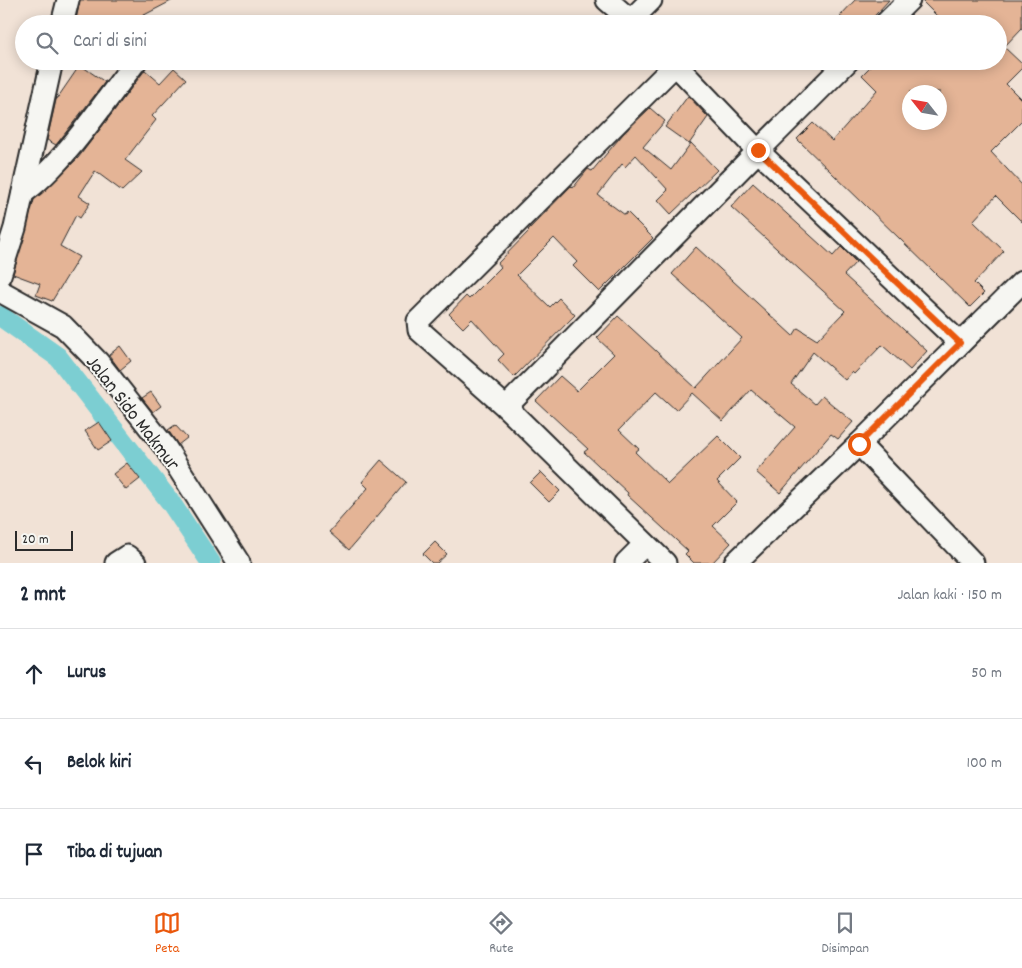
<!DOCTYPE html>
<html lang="id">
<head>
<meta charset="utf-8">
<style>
	body { margin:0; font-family:Dekko,sans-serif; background:#f2f2f3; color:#1f2937 }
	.compass { position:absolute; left:902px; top:85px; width:45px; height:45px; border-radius:50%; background:#fff; box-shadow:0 2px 12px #0003; rotate:301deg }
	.scale { position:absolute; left:15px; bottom:12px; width:58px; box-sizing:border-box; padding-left:5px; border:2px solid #2b2b2b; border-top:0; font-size:14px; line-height:18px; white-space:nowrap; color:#2b2b2b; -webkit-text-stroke:4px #f6f6f2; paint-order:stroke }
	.stop { position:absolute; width:15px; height:15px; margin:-11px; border:4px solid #ea580c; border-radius:50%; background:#fff }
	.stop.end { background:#ea580c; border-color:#fff; box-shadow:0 1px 5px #0008 }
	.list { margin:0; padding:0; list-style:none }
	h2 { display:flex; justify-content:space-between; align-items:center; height:65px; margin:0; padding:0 20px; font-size:21px }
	h2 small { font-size:16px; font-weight:400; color:#747a83 }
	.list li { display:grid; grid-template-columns:32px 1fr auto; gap:15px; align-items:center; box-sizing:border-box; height:90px; padding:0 20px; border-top:1px solid #e0e1e3 }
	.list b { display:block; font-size:19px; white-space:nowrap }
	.list em { font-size:16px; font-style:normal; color:#747a83 }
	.icon { flex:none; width:28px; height:28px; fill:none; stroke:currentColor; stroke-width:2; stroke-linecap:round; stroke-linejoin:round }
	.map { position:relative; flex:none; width:1022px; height:563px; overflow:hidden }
	.search { position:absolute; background:#fff; box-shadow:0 2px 12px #0003; left:15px; right:15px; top:15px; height:55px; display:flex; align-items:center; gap:12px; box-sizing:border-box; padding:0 18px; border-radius:28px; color:#747a83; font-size:19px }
	.sheet { height:335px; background:#fff }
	nav { display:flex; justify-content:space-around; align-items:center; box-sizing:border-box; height:70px; border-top:1px solid #e0e1e3; background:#fff; font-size:14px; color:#747a83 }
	nav a { display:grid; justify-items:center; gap:2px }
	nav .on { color:#ea580c }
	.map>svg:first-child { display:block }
</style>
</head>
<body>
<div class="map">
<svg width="1022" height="563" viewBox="0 0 1022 563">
	<rect width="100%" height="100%" fill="#f1e2d6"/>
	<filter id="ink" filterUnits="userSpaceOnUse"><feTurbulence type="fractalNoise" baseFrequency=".02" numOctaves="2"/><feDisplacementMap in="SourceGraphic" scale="10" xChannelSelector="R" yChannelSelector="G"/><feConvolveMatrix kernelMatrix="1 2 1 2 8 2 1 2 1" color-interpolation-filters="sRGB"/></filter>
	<g filter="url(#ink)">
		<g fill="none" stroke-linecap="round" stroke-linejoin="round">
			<polyline stroke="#7cced2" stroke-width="20" points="0,316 58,357 171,503 211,563"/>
		</g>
		<g fill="#e4b496" stroke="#2b2b2b" fill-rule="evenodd">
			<polygon points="80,0 173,0 127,24 80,24 76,20"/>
			<polygon points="855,0 889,0 867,24 849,24 840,16"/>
			<path d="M921 0H1022V28L1004 47 1022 64V68L1006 84 1022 100V121L991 152 1022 185V222L996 196 973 221 1004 251 974 283 984 293 970 307 797 139 813 123 832 141 877 90 862 75 876 61H998V24H945ZM910 92H940V122H910Z"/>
			<polygon points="80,65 105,82 56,145 47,140 56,100"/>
			<polygon points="174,68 186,79 152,116 156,120 125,160 142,172 122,191 95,171 79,196 90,203 80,218 76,215 60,246 79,257 52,301 36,295 40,284 13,274 34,200 78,158 145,70 160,83"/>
			<polygon points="688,96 708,117 689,144 665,127"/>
			<polygon points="650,108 665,121 643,147 671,170 691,143 717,170 671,214 658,200 668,190 636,155 625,167 622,164 598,195 625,215 627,212 653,238 599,292 573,266 577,262 554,238 517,275 550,307 559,298 575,315 514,377 498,360 504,354 472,319 463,328 449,314 466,296 469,299 501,267 498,263 529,231 528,230 571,186 573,188 588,169 592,171 623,134"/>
			<polygon points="753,183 833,256 841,247 856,262 844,275 927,351 910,370 882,345 854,374 852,372 845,380 813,352 791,384 815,404 822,396 853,422 838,439 831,434 780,493 756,472 795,427 751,390 723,421 692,393 676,410 656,392 619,430 639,449 635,452 668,484 718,436 740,458 717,481 737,502 713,526 731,543 712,563 694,563 685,554 688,551 627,495 628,493 584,452 588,449 536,401 560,376 577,391 614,354 597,338 618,316 696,388 742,338 672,274 696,247 793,336 798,328 817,340 845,311 731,207"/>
			<polygon points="120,346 131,361 120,370 109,355"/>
			<polygon points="151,392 161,406 153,412 142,398"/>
			<polygon points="99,422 112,441 98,450 85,431"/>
			<polygon points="175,425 187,438 178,445 168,430"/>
			<polygon points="381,460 406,482 349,550 329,532 368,488 362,482"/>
			<polygon points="127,463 140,479 126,490 113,474"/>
			<polygon points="541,472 560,491 549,502 530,483"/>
			<polygon points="435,542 447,554 437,563 432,563 423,554"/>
		</g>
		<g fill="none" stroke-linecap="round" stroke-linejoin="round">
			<defs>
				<g id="minor">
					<polyline points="607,0 635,24"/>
					<polyline points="631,20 651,0"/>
					<polyline points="62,24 68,0"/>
					<polyline points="885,24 909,0"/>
					<polyline points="672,61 758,151 848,61"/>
					<path d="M23 193C64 164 104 102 136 61"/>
					<polyline points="0,275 15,228 52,61"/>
					<polyline points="0,291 63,326 98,362 165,447 239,563"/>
					<polyline points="506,407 758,151 960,343"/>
					<polyline points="116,563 127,556 135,563"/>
					<polyline points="626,563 645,544"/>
					<polyline points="665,563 506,407 419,330 418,321 675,65"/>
					<polyline points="735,563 859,444"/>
					<polyline points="973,563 859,444 1022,282"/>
				</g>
			</defs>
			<use href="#minor" stroke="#2b2b2b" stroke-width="25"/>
			<use href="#minor" stroke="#f6f6f2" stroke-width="21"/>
		</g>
	</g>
	<g fill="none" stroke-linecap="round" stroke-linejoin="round" filter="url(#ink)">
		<polyline stroke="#ea580c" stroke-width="6" points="758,150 960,343 859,444"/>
	</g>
	<g text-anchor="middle" stroke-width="4" stroke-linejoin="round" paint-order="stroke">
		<g font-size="20" fill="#2b2b2b" stroke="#f6f6f2">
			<text transform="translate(134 412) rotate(52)" y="7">Jalan Sido Makmur</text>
		</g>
	</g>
</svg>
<svg class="compass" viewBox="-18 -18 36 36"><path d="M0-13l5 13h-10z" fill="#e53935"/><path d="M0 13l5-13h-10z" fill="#747a83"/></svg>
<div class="scale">20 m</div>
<div class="stop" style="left:859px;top:444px"></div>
<div class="stop end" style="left:758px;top:150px"></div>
<div class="search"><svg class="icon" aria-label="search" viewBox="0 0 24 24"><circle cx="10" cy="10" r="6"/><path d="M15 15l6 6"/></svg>Cari di sini</div>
</div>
<section class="sheet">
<h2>2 mnt<small>Jalan kaki · 150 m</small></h2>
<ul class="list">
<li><svg class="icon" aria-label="ahead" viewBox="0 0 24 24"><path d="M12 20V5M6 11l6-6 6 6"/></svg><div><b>Lurus</b></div><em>50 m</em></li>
<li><svg class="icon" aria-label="left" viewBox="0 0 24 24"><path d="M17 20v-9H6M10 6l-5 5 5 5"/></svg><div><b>Belok kiri</b></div><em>100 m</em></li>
<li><svg class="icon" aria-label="arrive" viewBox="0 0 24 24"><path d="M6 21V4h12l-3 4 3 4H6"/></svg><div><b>Tiba di tujuan</b></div></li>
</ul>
</section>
<nav>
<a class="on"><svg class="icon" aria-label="map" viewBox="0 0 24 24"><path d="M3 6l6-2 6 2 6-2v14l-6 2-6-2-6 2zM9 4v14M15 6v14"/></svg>Peta</a>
<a><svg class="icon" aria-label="directions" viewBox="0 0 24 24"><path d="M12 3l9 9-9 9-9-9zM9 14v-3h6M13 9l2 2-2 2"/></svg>Rute</a>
<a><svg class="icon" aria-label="saved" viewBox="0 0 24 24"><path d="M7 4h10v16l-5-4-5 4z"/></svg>Disimpan</a>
</nav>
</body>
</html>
